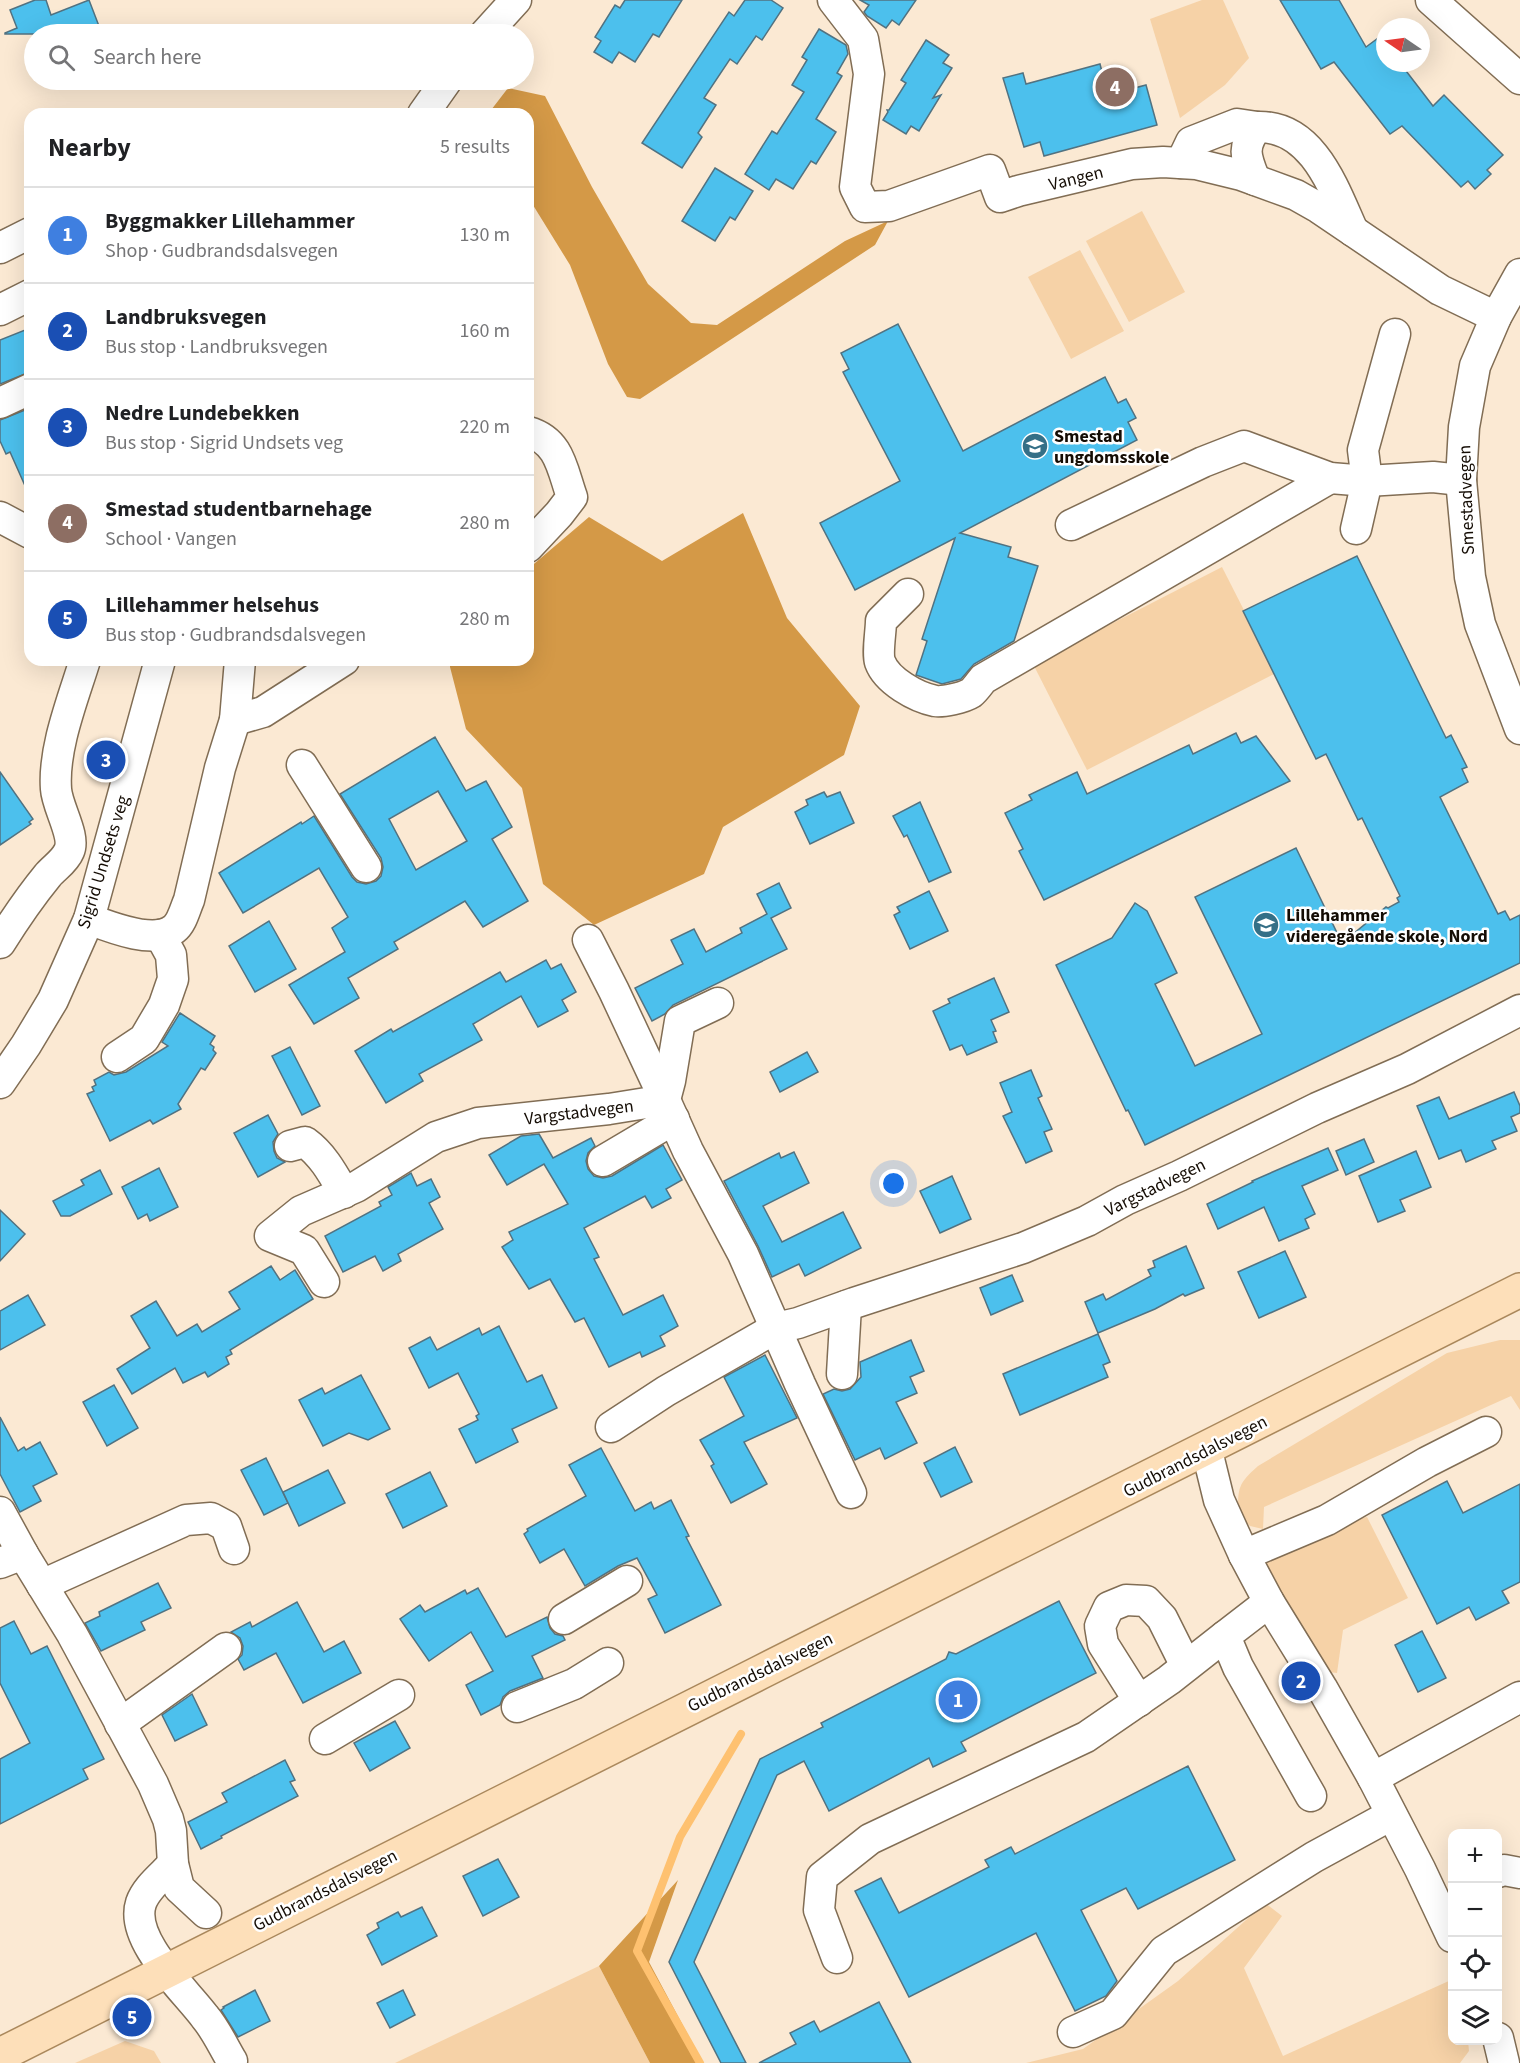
<!DOCTYPE html>
<html lang="en">
<head>
<meta charset="utf-8">
<style>
	body { margin:0; font-family:"Source Sans 3",sans-serif; background:#f2f2f2; color:#202124 }
	.controls { position:absolute; right:18px; bottom:18px; display:grid; overflow:hidden; border-radius:12px; box-shadow:0 6px 24px #0002 }
	.controls button { width:54px; height:54px; display:grid; place-items:center; padding:0; border:0; border-bottom:2px solid #e0e0e0; background:#fff; color:#202124; font:30px sans-serif }
	.compass { position:absolute; left:1376px; top:18px; width:54px; height:54px; border-radius:50%; background:#fff; box-shadow:0 6px 24px #0002; rotate:283deg }
	.you { position:absolute; left:894px; top:1184px; width:21px; height:21px; margin:-15px; border:4px solid #fff; border-radius:50%; background:#1a73e8; box-shadow:0 0 0 9px #1a73e833 }
	.badge { display:grid; place-items:center; width:39px; height:39px; border-radius:50%; background:#346f87; color:#fff; font-size:20px; font-weight:700 }
	.pin { position:absolute; translate:-50% -50%; border:3px solid #fff; box-shadow:0 2px 6px #0006 }
	.list { margin:0; padding:0; list-style:none }
	h2 { display:flex; justify-content:space-between; align-items:center; height:78px; margin:0; padding:0 24px; font-size:26px }
	h2 small { font-size:20px; font-weight:400; color:#757577 }
	.list li { display:grid; grid-template-columns:39px 1fr auto; gap:18px; align-items:center; box-sizing:border-box; height:96px; padding:0 24px; border-top:2px solid #e0e0e0 }
	.list b { display:block; font-size:22px; white-space:nowrap }
	.list p { margin:0; font-size:20px; white-space:nowrap; color:#757577 }
	.list em { font-size:20px; font-style:normal; color:#757577 }
	.icon { flex:none; width:33px; height:33px; fill:none; stroke:currentColor; stroke-width:2; stroke-linecap:round; stroke-linejoin:round }
	.map { position:relative; flex:none; width:1520px; height:2063px; overflow:hidden }
	.search { position:absolute; background:#fff; box-shadow:0 6px 24px #0002; left:24px; top:24px; width:510px; height:66px; display:flex; align-items:center; gap:15px; box-sizing:border-box; padding:0 21px; border-radius:33px; color:#757577; font-size:22px }
	.panel { position:absolute; background:#fff; box-shadow:0 6px 24px #0002; left:24px; top:108px; width:510px; height:558px; border-radius:18px }
	.map>svg:first-child { display:block }
</style>
</head>
<body>
<div class="map">
<svg width="1520" height="2063" viewBox="0 0 1520 2063">
	<rect width="100%" height="100%" fill="#fbe9d3"/>
	<g fill="#f6d2a7">
		<polygon points="1202,0 1223,0 1249,58 1225,85 1180,118 1150,19"/>
		<polygon points="1142,211 1185,292 1129,322 1086,241"/>
		<polygon points="1080,250 1124,331 1071,359 1028,277"/>
		<polygon points="1222,567 1276,673 1087,770 1033,664"/>
		<path d="M1500 1340H1520V1410L1511 1396 1264 1507 1263 1529 1250 1526 1238 1514C1238 1487 1238 1484 1258 1466L1447 1353Z"/>
		<polygon points="1367,1517 1408,1598 1343,1630 1337,1673 1320,1671 1266,1572 1267,1559 1348,1521"/>
		<polygon points="1265,1903 1282,1916 1244,1968 1283,2056 1451,1980 1452,1984 1452,2040 1468,2041 1469,2051 1460,2063 1026,2063 1083,2049 1178,1981"/>
		<polygon points="599,1966 650,2063 395,2063"/>
		<polygon points="125,2041 154,2051 161,2063 75,2063"/>
	</g>
	<g fill="#d49947">
		<polygon points="508,88 545,96 592,187 648,284 691,323 717,325 845,241 888,221 875,245 640,399 627,397 608,364 570,265 528,197 528,114 488,114"/>
		<polygon points="743,513 787,618 860,706 844,755 723,827 704,874 594,925 543,884 522,788 466,729 450,667 450,660 528,660 528,569 589,517 662,561"/>
		<polygon points="678,1880 649,1962 703,2063 650,2063 599,1966"/>
	</g>
	<g fill="none" stroke-linecap="round" stroke-linejoin="round">
		<polyline stroke="#fec170" stroke-width="8" points="700,2063 637,1951 680,1837 741,1734"/>
	</g>
	<g fill="#4cc0ed" stroke="#517281" stroke-width="1.5" fill-rule="evenodd">
		<polygon points="35,0 46,0 51,15 89,0 102,34 5,34 5,33 17,28 10,10"/>
		<polygon points="625,0 682,0 659,37 653,34 635,62 619,52 612,63 594,52 601,41 595,37 615,5 620,8"/>
		<polygon points="745,0 771,0 783,8 762,40 756,36 737,64 730,59 704,98 716,105 698,133 702,137 682,168 642,143 729,12 734,16"/>
		<polygon points="860,0 916,0 899,25 892,20 886,28 867,16 864,12 869,5"/>
		<polygon points="1280,0 1339,0 1366,47 1385,33 1385,63 1400,63 1433,106 1444,95 1503,155 1487,170 1491,174 1475,189 1468,181 1461,187 1402,126 1390,134 1334,62 1321,69"/>
		<polygon points="819,29 846,45 848,54 837,73 842,76 816,119 836,132 816,164 811,161 793,189 776,179 769,190 745,174 772,131 777,134 804,92 792,85 807,60 802,57"/>
		<polygon points="926,40 949,55 943,63 952,68 933,98 941,95 919,131 911,126 906,134 883,120 888,112 887,110 889,110 906,83 901,80"/>
		<polygon points="1100,64 1108,95 1146,85 1157,125 1044,156 1040,142 1024,147 1003,78 1023,73 1026,84"/>
		<polygon points="715,168 753,191 735,220 730,217 715,241 682,221"/>
		<polygon points="898,324 963,451 1105,377 1118,403 1126,399 1136,418 1128,422 1137,440 960,533 1011,547 1008,557 1038,566 1014,641 974,664 961,679 942,684 916,675 927,641 922,639 955,538 855,590 820,523 900,481 843,372 849,369 841,353"/>
		<polygon points="30,328 30,372 0,384 0,340"/>
		<polygon points="30,408 30,497 10,452 6,454 0,441 0,420"/>
		<polygon points="1357,556 1446,738 1451,735 1467,767 1462,769 1468,782 1440,797 1498,914 1505,911 1510,920 1520,915 1520,963 1145,1145 1128,1110 1126,1111 1056,965 1112,938 1135,903 1147,911 1177,973 1155,984 1195,1066 1262,1034 1195,897 1296,848 1342,943 1386,907 1388,908 1399,902 1397,898 1400,896 1362,818 1358,820 1326,754 1316,759 1243,611"/>
		<polygon points="1236,733 1241,743 1256,736 1290,781 1044,900 1019,851 1023,849 1005,813 1032,800 1029,795 1077,772 1087,794 1189,745 1193,754"/>
		<path d="M435 737 466 791 486 781 512 827 492 839 528 901 483 927 465 901 394 942 398 949 348 978 359 998 314 1024 289 985 345 952 332 928 348 917 319 868 243 913 219 873 301 822 302 824 314 816 352 877 357 882 366 884 376 881 381 876 383 867 381 858 340 794ZM438 791 467 841 416 870 389 819Z"/>
		<polygon points="0,772 33,819 29,822 31,824 0,845"/>
		<polygon points="824,792 827,797 840,792 854,823 810,844 795,812 808,805 806,800"/>
		<polygon points="920,802 951,872 929,882 907,835 904,837 893,816"/>
		<polygon points="779,883 791,908 771,918 787,949 673,1005 665,1014 652,1021 635,988 683,964 671,940 694,929 706,952 742,933 740,928 767,914 757,894"/>
		<polygon points="929,891 948,931 910,949 894,915 900,912 897,907"/>
		<polygon points="269,921 296,969 255,992 229,946"/>
		<polygon points="546,960 551,969 561,964 576,992 562,1000 568,1011 538,1027 521,996 473,1024 482,1040 419,1074 423,1081 386,1103 355,1051 391,1029 393,1032 500,972 506,982"/>
		<polygon points="994,978 1009,1012 991,1020 996,1031 993,1032 997,1042 967,1055 962,1045 950,1050 933,1011 950,1003 948,999"/>
		<polygon points="180,1013 215,1036 210,1044 214,1047 213,1050 216,1053 205,1070 201,1068 178,1104 181,1109 153,1124 150,1120 110,1141 87,1094 94,1091 92,1087 96,1085 94,1080 109,1072 114,1075 126,1072 168,1046 162,1042"/>
		<polygon points="290,1047 320,1106 302,1115 272,1056"/>
		<polygon points="807,1052 818,1072 780,1092 770,1072"/>
		<polygon points="1031,1070 1042,1096 1038,1098 1052,1129 1044,1132 1052,1151 1026,1163 1003,1116 1012,1112 1000,1083"/>
		<polygon points="1514,1092 1520,1106 1520,1113 1511,1117 1517,1131 1492,1141 1496,1149 1466,1162 1461,1150 1439,1159 1417,1106 1439,1097 1449,1119"/>
		<polygon points="268,1115 278,1134 273,1142 274,1151 277,1158 285,1162 258,1177 234,1133"/>
		<polygon points="539,1134 553,1158 591,1138 595,1146 588,1153 586,1161 588,1169 594,1176 603,1178 612,1176 663,1145 682,1180 666,1189 671,1198 652,1208 645,1196 584,1228 599,1257 594,1259 623,1315 663,1295 678,1326 660,1336 665,1346 642,1357 640,1352 609,1367 584,1318 575,1322 550,1279 529,1289 502,1247 513,1240 509,1232 568,1204 544,1164 507,1185 489,1155 521,1136"/>
		<polygon points="1364,1139 1374,1162 1346,1175 1336,1151"/>
		<polygon points="1328,1148 1338,1170 1302,1186 1315,1214 1305,1219 1309,1228 1279,1241 1264,1207 1218,1229 1207,1204 1253,1182 1252,1181"/>
		<polygon points="1416,1151 1431,1187 1400,1200 1405,1211 1378,1222 1359,1176"/>
		<polygon points="794,1152 809,1183 763,1206 782,1242 843,1212 861,1248 805,1276 799,1264 772,1277 758,1246 724,1181 779,1153 781,1158"/>
		<polygon points="159,1168 178,1207 150,1221 147,1214 138,1219 122,1187"/>
		<polygon points="100,1170 112,1194 70,1216 61,1216 53,1201 84,1185 81,1180"/>
		<polygon points="411,1173 417,1186 431,1179 440,1197 429,1203 443,1229 398,1254 401,1261 383,1271 375,1256 343,1272 325,1236 381,1206 379,1202 392,1195 388,1187"/>
		<polygon points="952,1176 971,1219 940,1233 920,1191"/>
		<polygon points="0,1210 25,1234 0,1261"/>
		<polygon points="1186,1246 1204,1288 1185,1296 1183,1294 1155,1309 1098,1333 1085,1302 1103,1294 1106,1300 1151,1276 1148,1270 1155,1267 1153,1261"/>
		<polygon points="1285,1251 1306,1297 1259,1318 1238,1272"/>
		<polygon points="271,1266 280,1280 295,1270 313,1299 230,1350 232,1354 226,1357 229,1364 208,1377 205,1372 183,1383 175,1368 132,1394 117,1369 150,1348 131,1316 156,1301 177,1336 197,1324 202,1332 240,1309 229,1292"/>
		<polygon points="1012,1275 1023,1301 991,1315 980,1288"/>
		<polygon points="28,1295 45,1325 0,1350 0,1311"/>
		<polygon points="499,1326 527,1382 542,1375 557,1408 512,1429 518,1442 476,1463 459,1429 478,1420 476,1416 479,1414 458,1373 429,1388 409,1348 430,1337 437,1350 479,1328 482,1335"/>
		<polygon points="1098,1334 1110,1362 1103,1365 1108,1377 1020,1415 1003,1374"/>
		<polygon points="911,1340 924,1371 910,1377 917,1393 896,1402 917,1443 885,1459 880,1448 855,1460 823,1394 834,1389 842,1391 850,1389 861,1377 860,1362"/>
		<polygon points="765,1355 797,1418 744,1442 767,1484 731,1503 711,1466 714,1464 700,1440 744,1416 724,1377"/>
		<polygon points="361,1375 390,1429 368,1440 349,1433 323,1446 299,1400 322,1388 325,1394"/>
		<polygon points="114,1385 138,1428 107,1446 83,1402"/>
		<polygon points="0,1417 18,1451 24,1447 26,1450 40,1442 57,1474 33,1486 41,1501 20,1512 0,1474"/>
		<polygon points="955,1447 972,1482 941,1497 924,1463"/>
		<polygon points="601,1448 635,1511 651,1502 654,1509 671,1500 689,1536 686,1537 721,1605 665,1633 648,1599 657,1595 637,1558 618,1566 585,1586 564,1549 540,1563 524,1534 528,1531 527,1529 586,1496 569,1465"/>
		<polygon points="266,1458 288,1503 264,1515 241,1470"/>
		<polygon points="328,1470 345,1503 299,1526 283,1492"/>
		<polygon points="430,1472 447,1506 403,1528 386,1494"/>
		<polygon points="1447,1481 1463,1513 1520,1484 1520,1582 1502,1591 1509,1603 1476,1620 1469,1607 1437,1624 1382,1515"/>
		<polygon points="158,1583 171,1608 141,1622 145,1630 101,1651 85,1623 100,1616 99,1612"/>
		<polygon points="478,1588 506,1637 547,1617 550,1628 555,1634 563,1636 565,1640 532,1656 543,1678 510,1691 503,1697 500,1705 481,1715 466,1685 493,1671 471,1632 429,1661 400,1619 420,1605 425,1612 465,1590 467,1594"/>
		<polygon points="1059,1601 1096,1673 961,1742 966,1751 933,1767 929,1758 829,1811 804,1761 777,1775 694,1962 746,2063 721,2063 669,1962 760,1759 823,1727 821,1723 946,1659 949,1652 956,1654"/>
		<polygon points="297,1602 324,1652 344,1641 361,1673 303,1703 276,1653 244,1670 238,1659 242,1655 243,1646 240,1638 231,1632 250,1622 252,1627"/>
		<polygon points="14,1621 31,1654 47,1646 104,1759 83,1769 88,1779 0,1824 0,1759 30,1743 0,1683 0,1628"/>
		<polygon points="1422,1631 1446,1678 1418,1692 1395,1645"/>
		<polygon points="192,1694 207,1725 175,1741 162,1715"/>
		<polygon points="395,1721 410,1748 370,1771 354,1743"/>
		<polygon points="285,1760 295,1780 290,1782 298,1796 221,1836 222,1838 201,1849 188,1822 227,1802 222,1793"/>
		<polygon points="1188,1766 1235,1860 1138,1909 1126,1888 1081,1910 1117,1981 1106,1996 1075,2011 1036,1933 909,1997 855,1891 881,1878 899,1913 989,1867 985,1860 1011,1847 1015,1854"/>
		<polygon points="498,1859 519,1897 483,1916 463,1876"/>
		<polygon points="422,1907 437,1936 382,1965 367,1935 379,1928 377,1923 398,1912 401,1917"/>
		<polygon points="255,1990 270,2021 238,2037 221,2010 224,2008 223,2007"/>
		<polygon points="403,1990 415,2015 390,2028 377,2003"/>
		<polygon points="879,2002 911,2063 759,2063 796,2044 790,2033 814,2021 820,2032"/>
	</g>
	<g fill="none" stroke-linecap="round" stroke-linejoin="round">
		<defs>
			<g id="minor">
				<polyline points="833,0 863,39 869,74 855,187 865,207 889,206 990,170 1000,197 1018,191 1132,164 1163,162 1196,164 1241,175 1296,195 1319,208 1440,290 1496,317"/>
				<polyline points="1431,0 1520,79"/>
				<polyline points="485,34 516,0"/>
				<polyline points="423,114 447,80"/>
				<polyline points="1181,163 1191,142 1237,124 1257,127"/>
				<path d="M1255 180C1246 157 1241 148 1257 127 1313 125 1334 189 1353 231"/>
				<polyline points="0,248 30,233"/>
				<polyline points="1520,274 1496,317 1475,366 1464,427 1461,480 1470,577 1480,624 1520,729"/>
				<polyline points="0,310 30,295"/>
				<polyline points="0,403 30,389"/>
				<path d="M528 432C560 441 562 469 572 497L559 514 528 547"/>
				<polyline points="0,517 30,533"/>
				<polyline points="1071,525 1203,462 1244,446 1330,478 1367,481 1433,477 1461,480"/>
				<polyline points="1356,529 1367,481 1363,450 1395,334"/>
				<path d="M908 594 881 621C881 631 877 653 880 662 887 681 916 697 935 701 943 702 963 698 971 693 975 690 979 684 983 679L1330 478"/>
				<polyline points="240,660 235,720 263,712 344,660"/>
				<polyline points="302,765 366,867"/>
				<path d="M89 919C110 927 154 945 174 929 182 923 185 909 189 900L220 768 235 720"/>
				<polyline points="588,940 614,991 665,1100"/>
				<path d="M0 943C15 919 30 897 48 875 55 867 65 861 69 851 76 836 57 807 56 789 53 748 73 699 85 660"/>
				<polyline points="117,1057 144,1039 164,1005 173,979 171,955 160,935"/>
				<polyline points="0,1083 26,1045 53,1000 89,919 160,660"/>
				<polyline points="665,1100 670,1081 680,1021 718,1003"/>
				<path d="M290 1146 305 1142C323 1155 333 1174 344 1193"/>
				<polyline points="603,1161 674,1119"/>
				<polyline points="324,1282 304,1250 270,1236 301,1211 356,1187 436,1137 478,1123 609,1109 665,1100 688,1151 743,1254 800,1384 851,1493"/>
				<polyline points="842,1374 846,1306"/>
				<polyline points="611,1427 666,1391 776,1328 798,1323 854,1303 1023,1248 1087,1221 1125,1200 1179,1176 1317,1108 1407,1069 1520,1010"/>
				<polyline points="1207,1451 1219,1500 1244,1555 1269,1602 1322,1688 1373,1778 1420,1869 1452,1937"/>
				<polyline points="0,1512 23,1554"/>
				<polyline points="1244,1555 1327,1520 1427,1462 1486,1432"/>
				<polyline points="0,1563 23,1554 72,1634 153,1784 168,1819 171,1831 173,1864 179,1888 206,1913"/>
				<polyline points="42,1585 186,1520 211,1518 226,1526 234,1549"/>
				<polyline points="1269,1602 1225,1636 1238,1667 1311,1796"/>
				<polyline points="564,1619 627,1581"/>
				<polyline points="1139,1701 1103,1644 1100,1626 1109,1607 1126,1600 1146,1601 1162,1618 1186,1666"/>
				<polyline points="517,1707 574,1684 608,1663"/>
				<polyline points="120,1724 226,1648"/>
				<polyline points="325,1739 399,1695"/>
				<polyline points="1373,1778 1520,1697"/>
				<path d="M173 1864C162 1876 146 1888 141 1903 129 1940 185 1990 205 2017 216 2030 223 2046 232 2061"/>
				<polyline points="1498,1872 1504,1870 1520,1873"/>
				<polyline points="837,1958 819,1910 822,1877 870,1839 1086,1737 1169,1680 1225,1636"/>
				<polyline points="1073,2032 1113,2014 1164,1951 1314,1857 1391,1815"/>
				<polyline points="1498,2038 1504,2063"/>
			</g>
			<path id="major" d="M0 2055C505 1796 1015 1549 1520 1290"/>
		</defs>
		<use href="#minor" stroke="#816d54" stroke-width="33"/>
		<use href="#major" stroke="#aa885c" stroke-width="36"/>
		<use href="#minor" stroke="#fff" stroke-width="30"/>
		<use href="#major" stroke="#fddfb9" stroke-width="33"/>
	</g>
	<defs>
		<symbol id="school-disc" viewBox="-11 -11 22 22"><circle r="9.5" fill="#346f87" stroke="#fff"/><path d="M0-5L7-2L0 1L-7-2ZM-4 1L0 2.5L4 1V4Q0 6-4 4Z" fill="#fff"/></symbol>
	</defs>
	<g fill-rule="evenodd">
		<use href="#school-disc" x="1020" y="431" width="30" height="30"/>
		<use href="#school-disc" x="1251" y="910" width="30" height="30"/>
	</g>
	<g text-anchor="middle" stroke-width="5" stroke-linejoin="round" paint-order="stroke">
		<g font-size="18" fill="#140c04" stroke="#fff">
			<text transform="translate(1076 178) rotate(-14)" y="6">Vangen</text>
			<text transform="translate(1466 500) rotate(-92)" y="6">Smestadvegen</text>
			<text transform="translate(103 862) rotate(-73)" y="6">Sigrid Undsets veg</text>
			<text transform="translate(579 1112) rotate(-7)" y="6">Vargstadvegen</text>
			<text transform="translate(1155 1187) rotate(-26)" y="6">Vargstadvegen</text>
			<text transform="translate(1195 1456) rotate(-27)" y="6">Gudbrandsdalsvegen</text>
			<text transform="translate(760 1672) rotate(-26)" y="6">Gudbrandsdalsvegen</text>
			<text transform="translate(325 1890) rotate(-27)" y="6">Gudbrandsdalsvegen</text>
		</g>
		<g font-size="18" font-weight="bold" fill="#140c04" stroke="#fff" text-anchor="start">
			<text x="1054" y="442">Smestad<tspan x="1054" dy="21">ungdomsskole</tspan></text>
			<text x="1286" y="921">Lillehammer<tspan x="1286" dy="21">videregående skole, Nord</tspan></text>
		</g>
	</g>
</svg>
<div class="controls">
<button>+</button>
<button>−</button>
<button><svg class="icon" aria-label="locate" viewBox="0 0 24 24"><circle cx="12" cy="12" r="6"/><path d="M12 2v4M12 18v4M2 12h4M18 12h4"/></svg></button>
<button><svg class="icon" aria-label="layers" viewBox="0 0 24 24"><path d="M12 4l9 5-9 5-9-5zM3 14l9 5 9-5"/></svg></button>
</div>
<svg class="compass" viewBox="-18 -18 36 36"><path d="M0-13l5 13h-10z" fill="#e53935"/><path d="M0 13l5-13h-10z" fill="#757577"/></svg>
<div class="you"></div>
<div class="pin badge" style="left:958px;top:1700px;background:#3f7fe0">1</div>
<div class="pin badge" style="left:1301px;top:1681px;background:#1a4fb4">2</div>
<div class="pin badge" style="left:106px;top:760px;background:#1a4fb4">3</div>
<div class="pin badge" style="left:1115px;top:87px;background:#8d6e63">4</div>
<div class="pin badge" style="left:132px;top:2017px;background:#1a4fb4">5</div>
<div class="search"><svg class="icon" aria-label="search" viewBox="0 0 24 24"><circle cx="10" cy="10" r="6"/><path d="M15 15l6 6"/></svg>Search here</div>
<section class="panel">
<h2>Nearby<small>5 results</small></h2>
<ul class="list">
<li><span class="badge" style="background:#3f7fe0">1</span><div><b>Byggmakker Lillehammer</b><p>Shop · Gudbrandsdalsvegen</p></div><em>130 m</em></li>
<li><span class="badge" style="background:#1a4fb4">2</span><div><b>Landbruksvegen</b><p>Bus stop · Landbruksvegen</p></div><em>160 m</em></li>
<li><span class="badge" style="background:#1a4fb4">3</span><div><b>Nedre Lundebekken</b><p>Bus stop · Sigrid Undsets veg</p></div><em>220 m</em></li>
<li><span class="badge" style="background:#8d6e63">4</span><div><b>Smestad studentbarnehage</b><p>School · Vangen</p></div><em>280 m</em></li>
<li><span class="badge" style="background:#1a4fb4">5</span><div><b>Lillehammer helsehus</b><p>Bus stop · Gudbrandsdalsvegen</p></div><em>280 m</em></li>
</ul>
</section>
</div>
</body>
</html>
